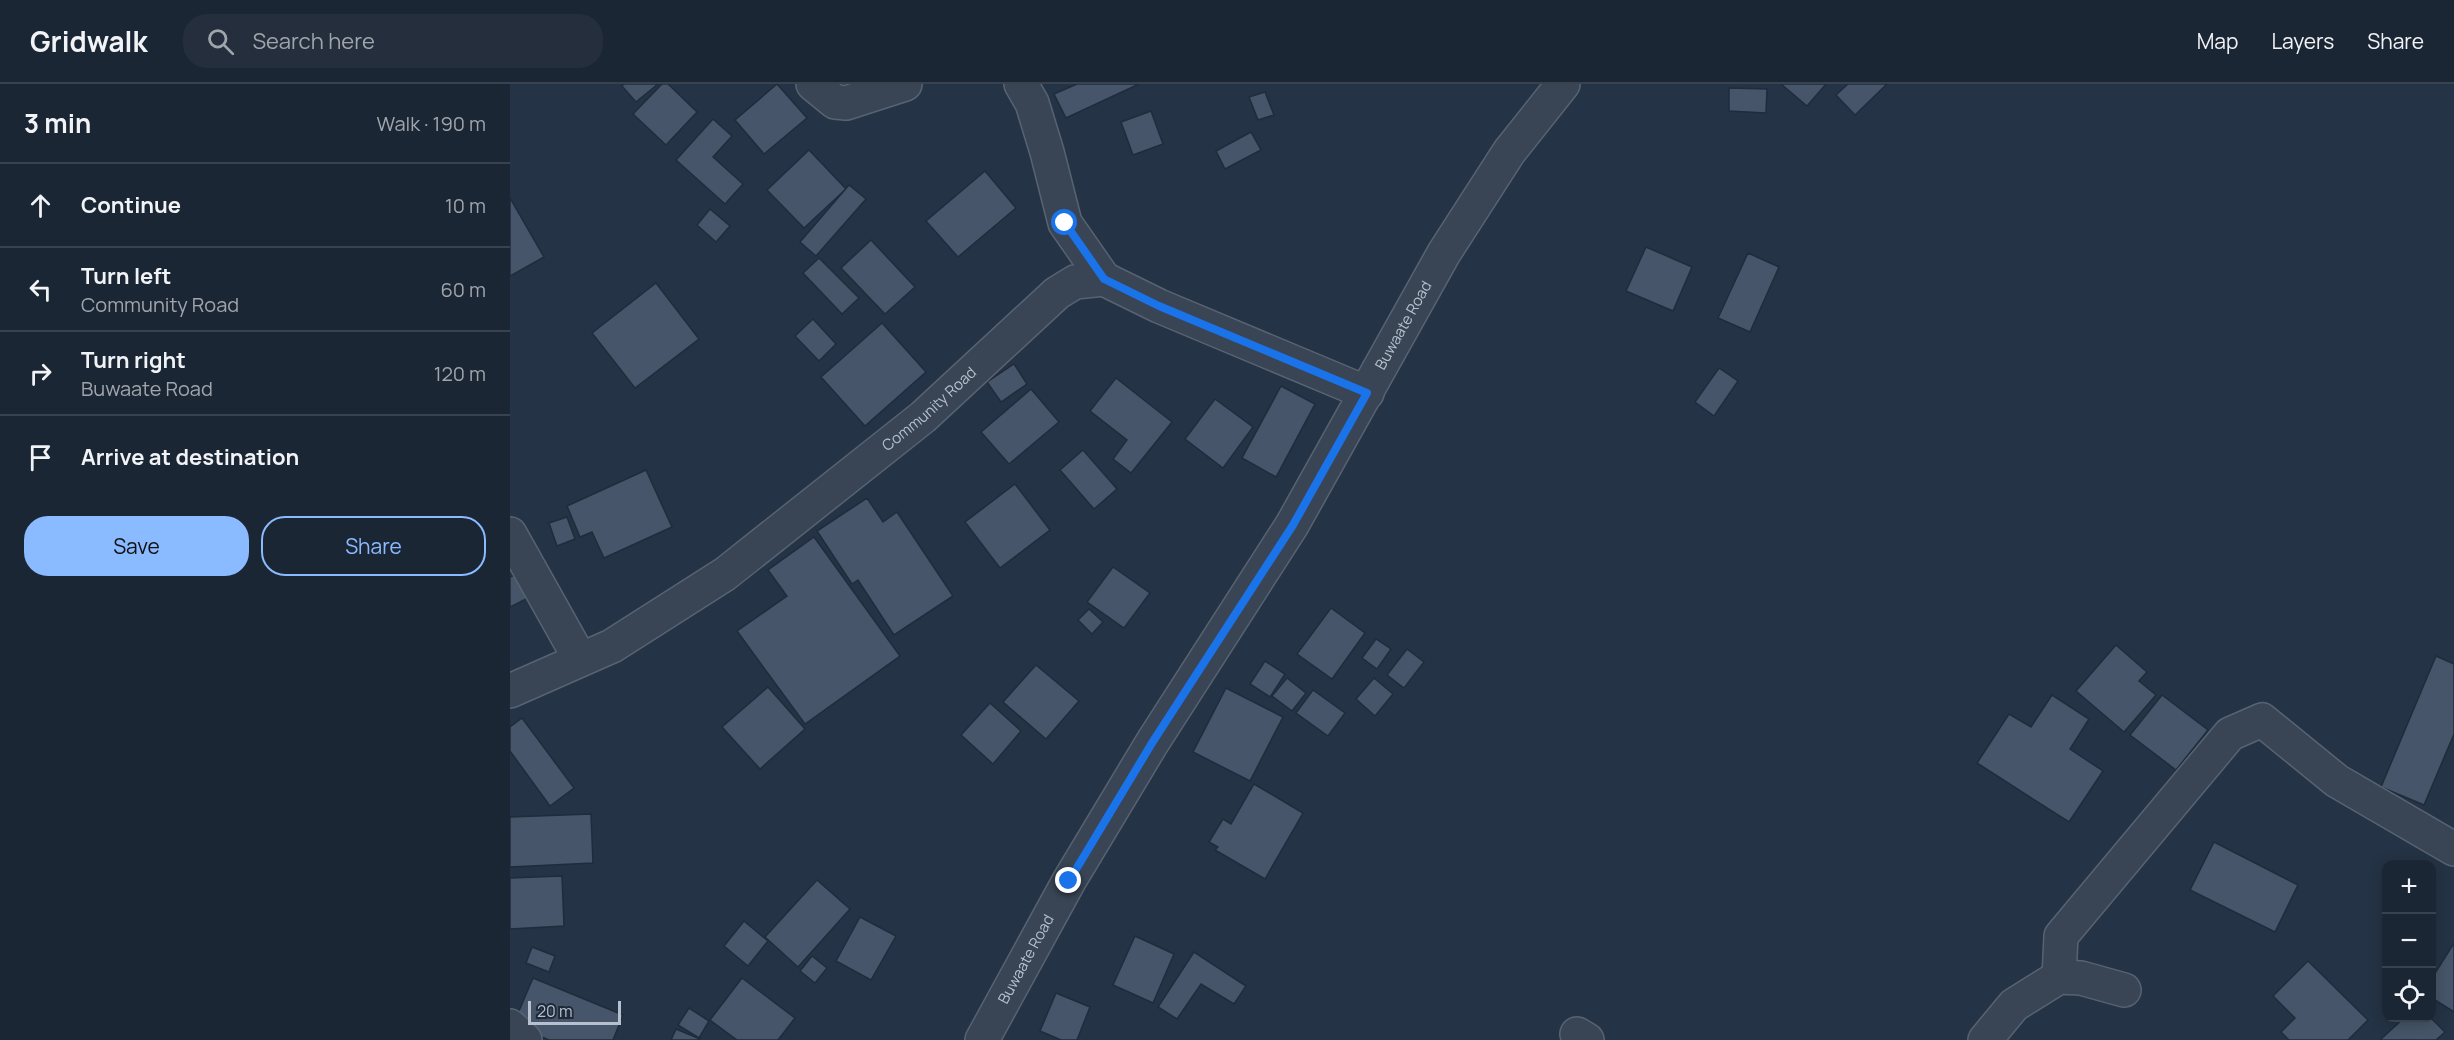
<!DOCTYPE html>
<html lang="en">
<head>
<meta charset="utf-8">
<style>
	body { margin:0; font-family:Manrope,sans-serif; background:#242e3c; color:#f1f3f6 }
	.controls { position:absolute; right:18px; bottom:18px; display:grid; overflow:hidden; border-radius:12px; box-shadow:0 3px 15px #0003 }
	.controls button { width:54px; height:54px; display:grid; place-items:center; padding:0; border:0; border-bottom:2px solid #39434f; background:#1b2634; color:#f1f3f6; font:30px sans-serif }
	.scale { position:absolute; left:18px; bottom:15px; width:93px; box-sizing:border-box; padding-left:6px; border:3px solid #b7c0ce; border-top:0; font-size:16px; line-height:21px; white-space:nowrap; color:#b7c0ce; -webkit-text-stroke:4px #1e2a3a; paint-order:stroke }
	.stop { position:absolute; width:18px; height:18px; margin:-14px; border:4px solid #1a73e8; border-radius:50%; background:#fff }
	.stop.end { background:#1a73e8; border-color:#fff; box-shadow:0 2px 6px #0008 }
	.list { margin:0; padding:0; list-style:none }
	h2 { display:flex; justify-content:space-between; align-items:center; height:78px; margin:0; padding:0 24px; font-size:26px }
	h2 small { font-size:20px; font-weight:400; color:#a0a5ac }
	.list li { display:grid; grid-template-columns:39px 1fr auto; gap:18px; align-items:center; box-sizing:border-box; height:84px; padding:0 24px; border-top:2px solid #39434f }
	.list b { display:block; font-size:22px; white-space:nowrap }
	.list p { margin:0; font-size:20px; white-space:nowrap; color:#a0a5ac }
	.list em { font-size:20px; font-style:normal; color:#a0a5ac }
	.actions { display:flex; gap:12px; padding:18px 24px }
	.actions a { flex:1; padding:14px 0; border:2px solid #8abaff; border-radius:24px; text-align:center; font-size:21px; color:#8abaff }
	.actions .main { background:#8abaff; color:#111 }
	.icon { flex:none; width:33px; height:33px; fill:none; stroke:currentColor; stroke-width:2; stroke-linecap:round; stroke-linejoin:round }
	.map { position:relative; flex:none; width:1944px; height:956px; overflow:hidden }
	header { display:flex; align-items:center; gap:36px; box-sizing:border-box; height:84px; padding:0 30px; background:#1b2634; border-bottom:2px solid #39434f }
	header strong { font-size:28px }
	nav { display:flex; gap:33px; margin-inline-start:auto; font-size:21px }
	.search { width:420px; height:54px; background:#242e3c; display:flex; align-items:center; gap:15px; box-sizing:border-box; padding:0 21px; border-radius:24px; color:#a0a5ac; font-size:22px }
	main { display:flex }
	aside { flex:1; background:#1b2634 }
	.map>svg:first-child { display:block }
</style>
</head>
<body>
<header>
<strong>Gridwalk</strong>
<div class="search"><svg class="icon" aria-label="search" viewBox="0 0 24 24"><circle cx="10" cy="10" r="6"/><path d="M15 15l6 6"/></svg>Search here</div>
<nav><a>Map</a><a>Layers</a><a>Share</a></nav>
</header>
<main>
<aside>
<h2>3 min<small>Walk · 190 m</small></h2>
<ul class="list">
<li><svg class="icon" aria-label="ahead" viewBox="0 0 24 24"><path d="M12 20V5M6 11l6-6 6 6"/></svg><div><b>Continue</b></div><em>10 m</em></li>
<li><svg class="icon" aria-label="left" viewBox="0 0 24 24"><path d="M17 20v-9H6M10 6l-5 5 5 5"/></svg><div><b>Turn left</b><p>Community Road</p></div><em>60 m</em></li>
<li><svg class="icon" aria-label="right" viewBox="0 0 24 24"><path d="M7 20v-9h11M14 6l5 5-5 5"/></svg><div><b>Turn right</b><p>Buwaate Road</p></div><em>120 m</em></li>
<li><svg class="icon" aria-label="arrive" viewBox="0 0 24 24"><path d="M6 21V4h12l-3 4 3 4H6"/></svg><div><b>Arrive at destination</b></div></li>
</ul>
<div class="actions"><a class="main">Save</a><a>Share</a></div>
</aside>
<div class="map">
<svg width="1944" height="956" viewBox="0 0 1944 956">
	<rect width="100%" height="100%" fill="#243345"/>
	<g fill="#465569" stroke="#202c3c" stroke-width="1.5">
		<polygon points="114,0 148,0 126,18 112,2"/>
		<polygon points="152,0 158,0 187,28 156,61 123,30"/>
		<polygon points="267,0 297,34 254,70 225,36"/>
		<polygon points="567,0 629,0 556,34 544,10"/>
		<polygon points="1271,0 1316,0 1297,22"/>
		<polygon points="1338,0 1377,0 1345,31 1326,11"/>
		<polygon points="1219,4 1257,5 1256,29 1219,27"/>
		<polygon points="755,8 764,31 748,36 739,13"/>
		<polygon points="641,27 653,60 623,71 611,38"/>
		<polygon points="203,35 222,52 203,73 233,100 215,120 166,76"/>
		<polygon points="741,48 751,66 715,85 706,67"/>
		<polygon points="299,66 336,105 294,144 257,106"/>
		<polygon points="475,87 506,124 448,173 416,137"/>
		<polygon points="339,101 356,115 306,172 290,158"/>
		<polygon points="0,114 34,173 0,192"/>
		<polygon points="200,125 220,142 206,158 187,141"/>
		<polygon points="361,156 405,203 375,230 331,184"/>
		<polygon points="1136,163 1182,183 1163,227 1116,207"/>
		<polygon points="1238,169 1269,183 1240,248 1208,234"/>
		<polygon points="309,174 349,214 332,230 293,189"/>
		<polygon points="146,199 189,255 125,304 82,249"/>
		<polygon points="303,235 326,260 309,277 285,252"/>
		<polygon points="372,239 416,288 355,342 311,293"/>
		<polygon points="504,280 517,300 491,318 477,298"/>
		<polygon points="1209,284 1228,297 1204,332 1185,318"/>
		<polygon points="606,294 662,338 621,389 603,375 617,356 580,327"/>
		<polygon points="771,302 805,320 766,393 732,374"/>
		<polygon points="521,305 549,338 499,380 471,348"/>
		<polygon points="705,315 743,343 713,384 675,355"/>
		<polygon points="573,366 607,405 584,425 550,386"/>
		<polygon points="136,386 162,443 94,474 82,448 70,453 57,422"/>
		<polygon points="505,400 540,446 490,484 455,438"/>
		<polygon points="357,414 373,438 387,428 443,512 384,551 348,496 342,500 307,447"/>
		<polygon points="57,433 65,455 47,462 39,439"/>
		<polygon points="304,453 390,572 295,640 227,547 277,512 258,486"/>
		<polygon points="603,483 640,509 614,544 577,518"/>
		<polygon points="7,490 18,514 0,523 0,493"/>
		<polygon points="821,524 855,549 822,595 787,570"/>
		<polygon points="579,525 593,538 582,550 568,536"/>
		<polygon points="866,555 881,565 867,585 852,574"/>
		<polygon points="1606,561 1637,588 1629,597 1646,611 1614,648 1566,607"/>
		<polygon points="897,565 914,578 894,604 877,591"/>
		<polygon points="1926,572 1944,580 1944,650 1914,721 1871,703"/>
		<polygon points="755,577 775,590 760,613 740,600"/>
		<polygon points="526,581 569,617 536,655 493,618"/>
		<polygon points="777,594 796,609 782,627 762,612"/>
		<polygon points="864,594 883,610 865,632 846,615"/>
		<polygon points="258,603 295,645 250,685 212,643"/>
		<polygon points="716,604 773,633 740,697 683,668"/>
		<polygon points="803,606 835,629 818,652 786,629"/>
		<polygon points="1542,611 1579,635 1560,665 1593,687 1559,738 1467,679 1499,630 1521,643"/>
		<polygon points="1652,611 1698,646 1666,686 1620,651"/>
		<polygon points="480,619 511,647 483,680 451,651"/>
		<polygon points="12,634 64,704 40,722 0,667 0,643"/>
		<polygon points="744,700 793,729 755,795 705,766 708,763 699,758 713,735 721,740"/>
		<polygon points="81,730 83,779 0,783 0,733"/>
		<polygon points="1704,758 1788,801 1765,848 1680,806"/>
		<polygon points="52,792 54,842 0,845 0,794"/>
		<polygon points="307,796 340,825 288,883 255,853"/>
		<polygon points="350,833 386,852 361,896 326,877"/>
		<polygon points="234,837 258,857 238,882 214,862"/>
		<polygon points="625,852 664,870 643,919 603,901"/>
		<polygon points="1944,859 1944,928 1922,914 1922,894"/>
		<polygon points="22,863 45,872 39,888 16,879"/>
		<polygon points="684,868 736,902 724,920 691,900 667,935 648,923"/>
		<polygon points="302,872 317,884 305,899 290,887"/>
		<polygon points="1798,877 1858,936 1838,956 1779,956 1771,948 1785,934 1763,912"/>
		<polygon points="23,894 113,931 103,956 39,956 3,941"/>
		<polygon points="232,894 285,934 268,956 227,956 200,936"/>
		<polygon points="546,909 580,923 567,956 551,956 530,947"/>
		<polygon points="179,924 199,937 189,954 168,941"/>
		<polygon points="1894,934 1921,934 1935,948 1926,956 1870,956"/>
		<polygon points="166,945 190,955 189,956 161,956"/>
	</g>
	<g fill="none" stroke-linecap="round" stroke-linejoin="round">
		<defs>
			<g id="minor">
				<polyline points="303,0 325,18 336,19 395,0"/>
				<polyline points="511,0 522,19 537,68 555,139 594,195"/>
				<polyline points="0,450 70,575"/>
				<path id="s1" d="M0 607 102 562 215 490 413 333 547 209 565 198 594 195 649 222 857 309"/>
				<polyline points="1549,893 1551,852 1720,650 1752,636 1827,697 1944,765"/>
				<polyline points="0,942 15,956"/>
				<polyline points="1067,950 1077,956"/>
				<path id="s2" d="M472 956 559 797 642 659 782 441 934 169 999 68 1053 0"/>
				<polyline points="1475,956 1504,921 1549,893 1571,894 1614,906"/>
			</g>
		</defs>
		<use href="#minor" stroke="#586372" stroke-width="36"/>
		<use href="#minor" stroke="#394554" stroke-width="33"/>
	</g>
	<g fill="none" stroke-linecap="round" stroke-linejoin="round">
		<polyline stroke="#1a73e8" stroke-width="8" points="555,139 594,195 649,222 857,309 783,441 642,659 559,797"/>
	</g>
	<g text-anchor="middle" stroke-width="4.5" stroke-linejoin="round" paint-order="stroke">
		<g font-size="15" fill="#b7c0ce" stroke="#1e2a3a">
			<text dy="5" stroke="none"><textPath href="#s2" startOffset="830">Buwaate Road</textPath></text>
			<text dy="5" stroke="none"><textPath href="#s1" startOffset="508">Community Road</textPath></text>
			<text dy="5" stroke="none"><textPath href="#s2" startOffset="92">Buwaate Road</textPath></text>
		</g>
	</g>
</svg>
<div class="controls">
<button>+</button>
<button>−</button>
<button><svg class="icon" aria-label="locate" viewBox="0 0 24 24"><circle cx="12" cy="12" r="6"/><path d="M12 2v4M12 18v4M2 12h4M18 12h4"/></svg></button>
</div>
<div class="scale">20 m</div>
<div class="stop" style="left:555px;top:139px"></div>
<div class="stop end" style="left:559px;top:797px"></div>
</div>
</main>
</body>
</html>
